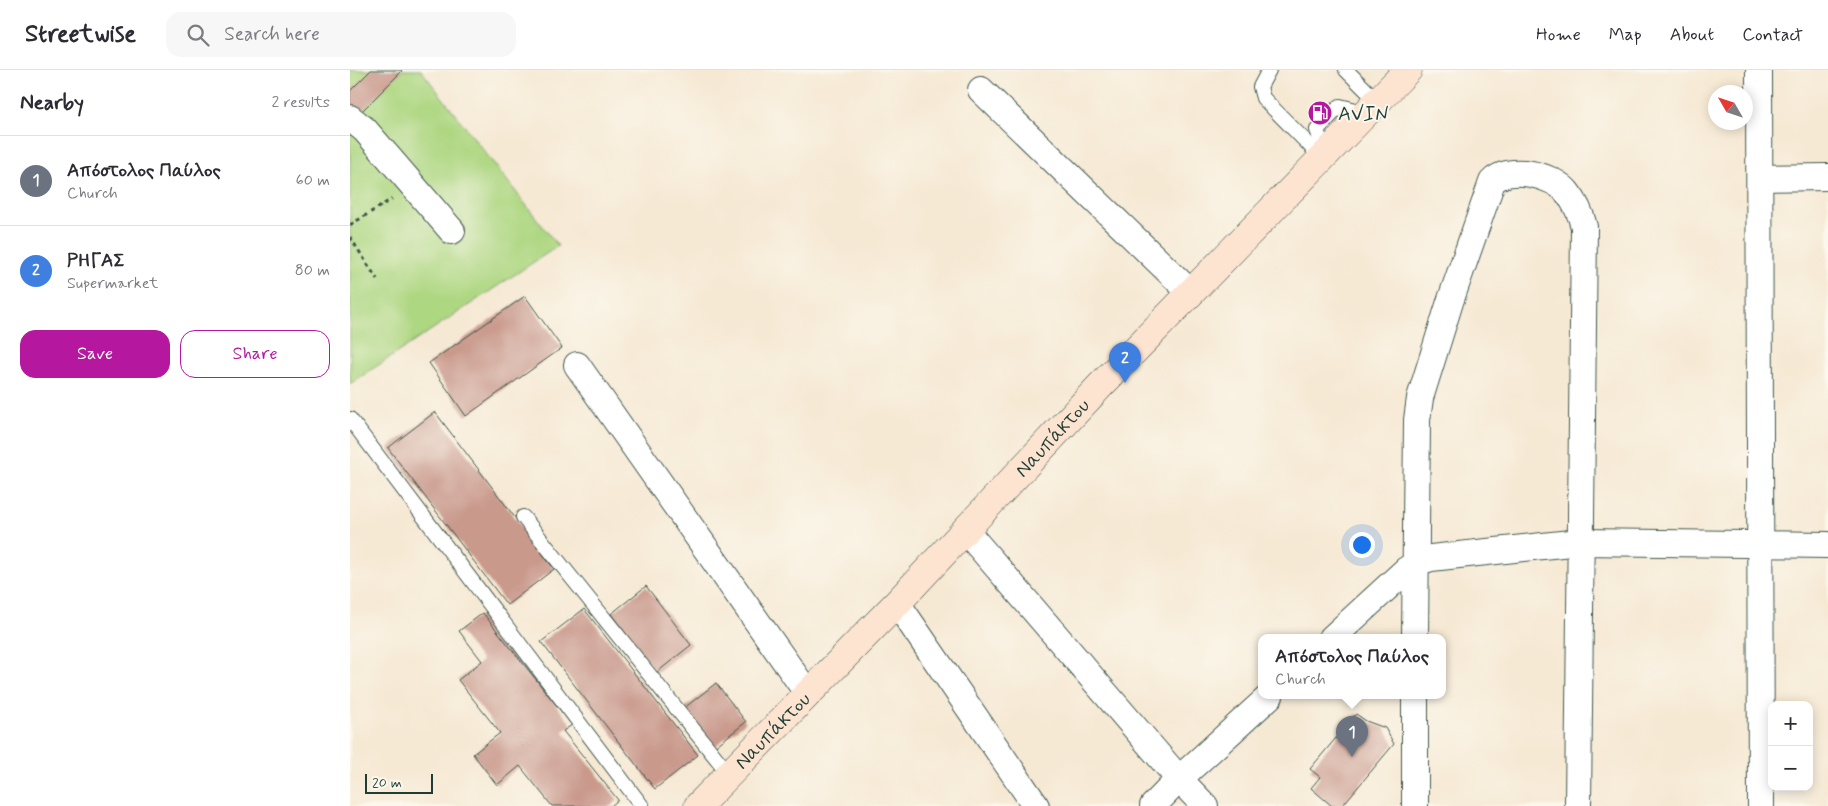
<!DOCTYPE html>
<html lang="en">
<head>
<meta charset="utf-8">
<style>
	body { margin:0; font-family:Mynerve,sans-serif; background:#f7f7f7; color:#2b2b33 }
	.controls { position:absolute; right:15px; bottom:15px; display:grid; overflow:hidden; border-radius:10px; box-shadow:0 2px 12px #0003 }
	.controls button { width:45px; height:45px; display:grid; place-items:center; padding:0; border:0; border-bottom:1px solid #e1e1e2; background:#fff; color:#2b2b33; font:25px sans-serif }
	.compass { position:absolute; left:1358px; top:15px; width:45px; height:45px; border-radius:50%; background:#fff; box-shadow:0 2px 12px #0003; rotate:309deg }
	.scale { position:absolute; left:15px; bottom:12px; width:68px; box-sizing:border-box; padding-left:5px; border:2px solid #1f3d34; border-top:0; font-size:14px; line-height:18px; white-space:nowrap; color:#1f3d34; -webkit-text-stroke:4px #fbf7ec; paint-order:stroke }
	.you { position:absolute; left:1011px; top:474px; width:18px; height:18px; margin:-12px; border:4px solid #fff; border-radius:50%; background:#1a73e8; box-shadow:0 0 0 8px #1a73e833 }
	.badge { display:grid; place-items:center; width:32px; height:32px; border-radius:50%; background:#b5179e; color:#fff; font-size:16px; font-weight:700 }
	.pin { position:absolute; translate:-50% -41px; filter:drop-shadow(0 1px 2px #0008) }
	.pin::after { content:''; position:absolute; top:26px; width:18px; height:15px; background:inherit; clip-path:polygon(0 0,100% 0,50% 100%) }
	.popup { position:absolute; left:908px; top:564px; width:188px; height:65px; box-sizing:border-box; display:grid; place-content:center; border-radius:10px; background:#fff; filter:drop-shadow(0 1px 4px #0005); font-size:16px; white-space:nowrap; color:#7c7c81 }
	.popup b { font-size:19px; color:#2b2b33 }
	.popup::after { content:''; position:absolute; left:50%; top:100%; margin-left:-10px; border:10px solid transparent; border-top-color:#fff }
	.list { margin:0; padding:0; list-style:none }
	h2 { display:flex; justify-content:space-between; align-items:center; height:65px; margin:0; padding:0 20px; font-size:21px }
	h2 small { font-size:16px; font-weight:400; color:#7c7c81 }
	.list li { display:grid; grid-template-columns:32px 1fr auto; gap:15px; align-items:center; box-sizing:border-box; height:90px; padding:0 20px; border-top:1px solid #e1e1e2 }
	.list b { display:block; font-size:19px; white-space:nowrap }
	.list p { margin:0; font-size:16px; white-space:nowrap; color:#7c7c81 }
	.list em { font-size:16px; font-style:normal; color:#7c7c81 }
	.actions { display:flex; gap:10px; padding:15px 20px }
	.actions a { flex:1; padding:11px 0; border:1px solid #b5179e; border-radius:15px; text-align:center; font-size:18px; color:#b5179e }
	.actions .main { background:#b5179e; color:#fff }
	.icon { flex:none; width:28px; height:28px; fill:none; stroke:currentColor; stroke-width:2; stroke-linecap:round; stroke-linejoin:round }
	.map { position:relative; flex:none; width:1478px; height:736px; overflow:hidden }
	header { display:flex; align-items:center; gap:30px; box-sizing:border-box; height:70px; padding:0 25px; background:#fff; border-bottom:1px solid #e1e1e2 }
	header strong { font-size:24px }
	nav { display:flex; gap:28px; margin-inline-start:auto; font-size:18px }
	.search { width:350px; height:45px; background:#f7f7f7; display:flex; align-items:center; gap:12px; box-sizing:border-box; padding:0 18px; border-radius:15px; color:#7c7c81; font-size:19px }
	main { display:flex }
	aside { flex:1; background:#fff }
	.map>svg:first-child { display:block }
</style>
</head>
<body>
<header>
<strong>Streetwise</strong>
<div class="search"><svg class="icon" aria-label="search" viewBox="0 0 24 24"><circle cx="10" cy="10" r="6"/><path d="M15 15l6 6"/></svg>Search here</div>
<nav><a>Home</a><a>Map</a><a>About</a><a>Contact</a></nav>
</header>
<main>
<aside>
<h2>Nearby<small>2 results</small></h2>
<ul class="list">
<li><span class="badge" style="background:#6b7280">1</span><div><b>Απόστολος Παύλος</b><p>Church</p></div><em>60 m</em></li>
<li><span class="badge" style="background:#3f7fe0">2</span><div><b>ΡΗΓΑΣ</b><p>Supermarket</p></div><em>80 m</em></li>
</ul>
<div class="actions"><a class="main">Save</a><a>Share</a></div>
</aside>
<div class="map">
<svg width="1478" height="736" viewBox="0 0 1478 736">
	<rect width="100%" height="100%" fill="#fbf7ec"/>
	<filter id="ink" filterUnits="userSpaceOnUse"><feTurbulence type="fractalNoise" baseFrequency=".02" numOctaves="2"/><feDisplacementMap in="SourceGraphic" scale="10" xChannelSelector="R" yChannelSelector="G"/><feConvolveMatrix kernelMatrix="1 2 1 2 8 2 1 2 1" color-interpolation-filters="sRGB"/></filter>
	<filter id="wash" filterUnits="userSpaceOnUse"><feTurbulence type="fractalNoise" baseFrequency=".0096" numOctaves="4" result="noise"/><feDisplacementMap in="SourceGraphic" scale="20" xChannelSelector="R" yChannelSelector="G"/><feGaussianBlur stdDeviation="1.12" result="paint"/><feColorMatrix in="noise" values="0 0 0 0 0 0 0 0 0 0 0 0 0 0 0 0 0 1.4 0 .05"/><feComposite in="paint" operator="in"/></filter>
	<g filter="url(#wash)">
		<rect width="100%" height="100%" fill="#f6e9d4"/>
		<polygon fill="#aed782" stroke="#668a5b" points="0,0 71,0 208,176 0,314"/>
		<g id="blocks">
			<g fill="#c9998c">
				<polygon points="21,0 51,0 52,1 9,44 0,34 0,21"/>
				<polygon points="175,226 212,278 116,346 79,293"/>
				<polygon points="85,342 204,499 157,535 38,378"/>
				<polygon points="296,516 341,575 306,603 261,544"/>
				<polygon points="234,539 348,685 305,719 191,572"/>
				<polygon points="133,543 222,655 213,661 268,730 261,736 202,736 170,696 147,715 123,684 150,663 108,610 132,591 109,561"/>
				<polygon points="366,613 396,652 363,678 333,639"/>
				<polygon points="1006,644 1016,651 1035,658 1044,674 992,736 982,736 961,718 970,707 960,699"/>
			</g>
		</g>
	</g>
	<g filter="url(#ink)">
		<use href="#blocks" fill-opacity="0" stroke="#3f574c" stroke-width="1"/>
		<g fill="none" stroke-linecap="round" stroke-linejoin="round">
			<defs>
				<g id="lane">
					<polyline points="919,0 910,17 913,28 973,89"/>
					<polyline points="996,0 1028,32"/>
					<polyline points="976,86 967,60 990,36 1018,43"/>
					<polyline points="0,349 292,736"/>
					<polyline points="173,447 379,704"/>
				</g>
				<g id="street">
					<polyline points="1409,0 1411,736"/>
					<polyline points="631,20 841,223"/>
					<polyline points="0,48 15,60 102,161"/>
					<polyline points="1410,108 1478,107"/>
					<polyline points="227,295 458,624"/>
					<polyline points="616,461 829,709 855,736"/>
					<polyline points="547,533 686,736"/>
					<polyline points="982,568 1056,500 1071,491 1081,488 1230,472 1478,475"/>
					<path d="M1065 568 1067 350 1070 328 1100 232 1142 112C1159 94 1203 105 1217 122 1226 133 1231 144 1234 157L1228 736"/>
					<polyline points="803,736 829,709 920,626"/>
					<polyline points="1065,736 1065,626"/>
				</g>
				<g id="secondary">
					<path id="s1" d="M348 736 547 533 750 316 1058 0"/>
				</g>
			</defs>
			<use href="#lane" stroke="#3f574c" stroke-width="16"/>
			<use href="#street" stroke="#3f574c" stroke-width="28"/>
			<use href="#secondary" stroke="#3f574c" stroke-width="29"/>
			<g stroke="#3f574c" stroke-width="3" stroke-dasharray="4 4" stroke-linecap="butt">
				<polyline points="0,155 42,129"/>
				<polyline points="0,167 27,209"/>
			</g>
			<use href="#lane" stroke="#fff" stroke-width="14"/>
			<use href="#street" stroke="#fff" stroke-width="26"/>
			<use href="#secondary" stroke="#fde4d1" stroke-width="28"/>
		</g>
	</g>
	<defs>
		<symbol id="fuel-disc" viewBox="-11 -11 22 22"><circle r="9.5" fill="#b5179e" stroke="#fbf7ec"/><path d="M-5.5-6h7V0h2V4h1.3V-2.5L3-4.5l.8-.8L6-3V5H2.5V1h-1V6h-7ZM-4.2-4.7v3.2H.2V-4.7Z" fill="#fff"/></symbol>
	</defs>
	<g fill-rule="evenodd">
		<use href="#fuel-disc" x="956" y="29" width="28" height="28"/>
	</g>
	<g text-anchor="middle" stroke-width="4" stroke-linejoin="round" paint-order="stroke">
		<g font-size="20" fill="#1f3d34" stroke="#fbf7ec" text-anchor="start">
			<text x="988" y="50">AVIN</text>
		</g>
		<g font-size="20" fill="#1f3d34" stroke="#fbf7ec">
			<text dy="7" stroke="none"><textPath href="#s1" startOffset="511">Ναυπάκτου</textPath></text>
			<text dy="7" stroke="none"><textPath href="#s1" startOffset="106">Ναυπάκτου</textPath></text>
		</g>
	</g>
</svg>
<div class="controls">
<button>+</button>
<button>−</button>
</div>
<svg class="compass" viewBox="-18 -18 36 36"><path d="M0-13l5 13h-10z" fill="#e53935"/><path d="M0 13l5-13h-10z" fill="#7c7c81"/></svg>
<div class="scale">20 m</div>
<div class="you"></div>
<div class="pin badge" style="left:1002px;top:687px;background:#6b7280">1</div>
<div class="popup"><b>Απόστολος Παύλος</b>Church</div>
<div class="pin badge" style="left:775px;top:313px;background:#3f7fe0">2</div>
</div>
</main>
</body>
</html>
